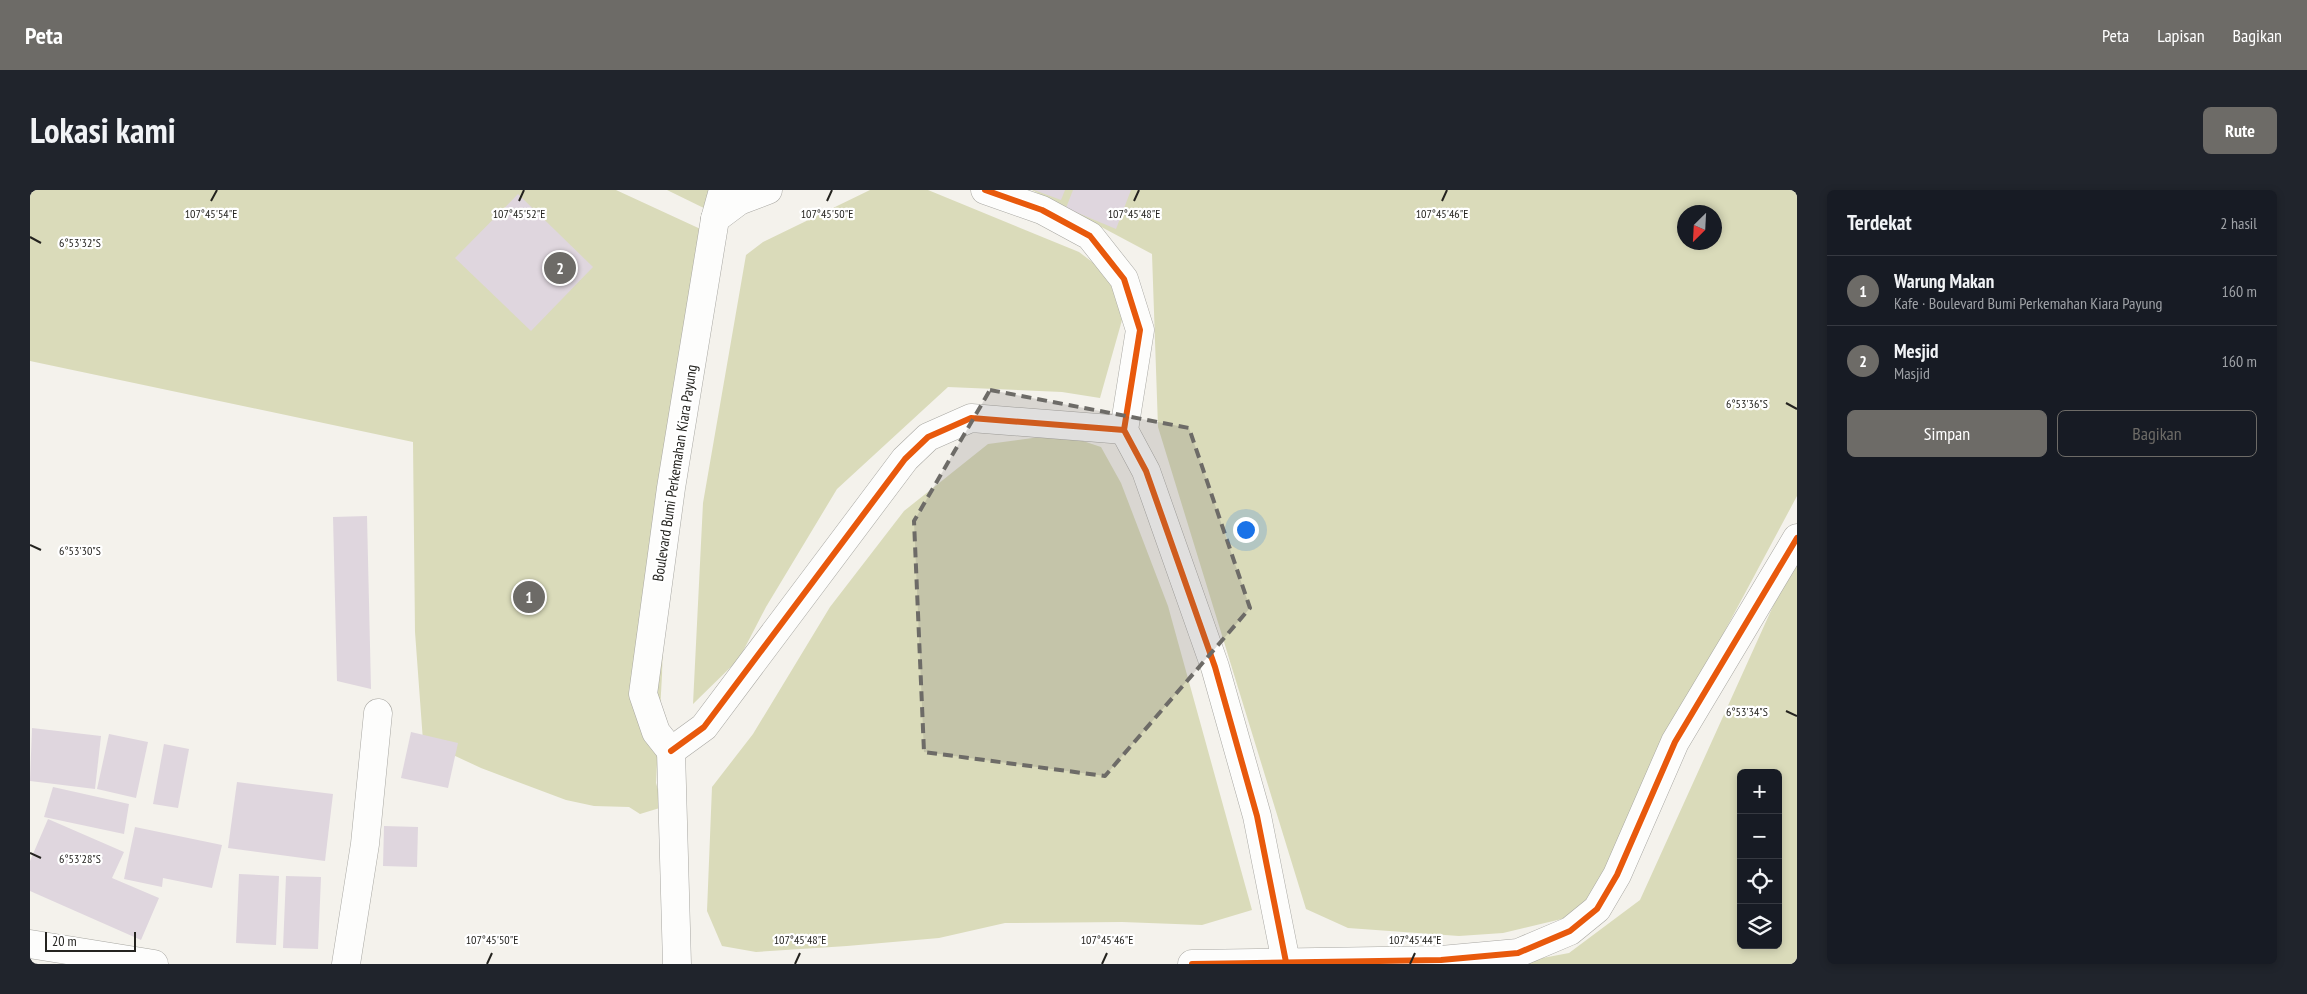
<!DOCTYPE html>
<html lang="id">
<head>
<meta charset="utf-8">
<style>
	body { margin:0; font-family:"PT Sans Narrow",sans-serif; background:#20242c; color:#f1f3f6 }
	.controls { position:absolute; right:15px; bottom:15px; display:grid; overflow:hidden; border-radius:8px; box-shadow:0 2px 8px #0003 }
	.controls button { width:45px; height:45px; display:grid; place-items:center; padding:0; border:0; border-bottom:1px solid #363941; background:#171b24; color:#f1f3f6; font:25px sans-serif }
	.compass { position:absolute; left:1647px; top:15px; width:45px; height:45px; border-radius:50%; background:#171b24; box-shadow:0 2px 8px #0003; rotate:204deg }
	.scale { position:absolute; left:15px; bottom:12px; width:91px; box-sizing:border-box; padding-left:5px; border:2px solid #24231f; border-top:0; font-size:14px; line-height:18px; white-space:nowrap; color:#24231f; -webkit-text-stroke:4px #fff; paint-order:stroke }
	.you { position:absolute; left:1215px; top:339px; width:18px; height:18px; margin:-12px; border:4px solid #fff; border-radius:50%; background:#1a73e8; box-shadow:0 0 0 8px #1a73e833 }
	.badge { display:grid; place-items:center; width:32px; height:32px; border-radius:50%; background:#6d6b67; color:#fff; font-size:16px; font-weight:700 }
	.pin { position:absolute; translate:-50% -50%; border:2px solid #fff; box-shadow:0 1px 5px #0006 }
	.list { margin:0; padding:0; list-style:none }
	h2 { display:flex; justify-content:space-between; align-items:center; height:65px; margin:0; padding:0 20px; font-size:21px }
	h2 small { font-size:16px; font-weight:400; color:#9ea1a6 }
	.list li { display:grid; grid-template-columns:32px 1fr auto; gap:15px; align-items:center; box-sizing:border-box; height:70px; padding:0 20px; border-top:1px solid #363941 }
	.list b { display:block; font-size:19px; white-space:nowrap }
	.list p { margin:0; font-size:16px; white-space:nowrap; color:#9ea1a6 }
	.list em { font-size:16px; font-style:normal; color:#9ea1a6 }
	.actions { display:flex; gap:10px; padding:15px 20px }
	.actions a { flex:1; padding:11px 0; border:1px solid #6d6b67; border-radius:8px; text-align:center; font-size:18px; color:#6d6b67 }
	.actions .main { background:#6d6b67; color:#fff }
	.icon { flex:none; width:28px; height:28px; fill:none; stroke:currentColor; stroke-width:2; stroke-linecap:round; stroke-linejoin:round }
	.map { position:relative; flex:none; width:1767px; height:774px; overflow:hidden; border-radius:8px }
	header { display:flex; align-items:center; gap:30px; box-sizing:border-box; height:70px; padding:0 25px; background:#6d6b67; color:#fff }
	header strong { font-size:24px }
	nav { display:flex; gap:28px; margin-inline-start:auto; font-size:18px }
	.intro { display:flex; align-items:center; justify-content:space-between; box-sizing:border-box; height:120px; padding:0 30px }
	h1 { margin:0; font-size:35px }
	.button { padding:12px 22px; border-radius:8px; background:#6d6b67; color:#fff; font-size:18px; font-weight:700 }
	main { display:flex; gap:30px; padding:0 30px }
	aside { flex:1; background:#171b24; border-radius:8px; box-shadow:0 2px 8px #0003 }
	.map>svg:first-child { display:block }
</style>
</head>
<body>
<header>
<strong>Peta</strong>
<nav><a>Peta</a><a>Lapisan</a><a>Bagikan</a></nav>
</header>
<div class="intro"><h1>Lokasi kami</h1><a class="button">Rute</a></div>
<main>
<div class="map">
<svg width="1767" height="774" viewBox="0 0 1767 774">
	<rect width="100%" height="100%" fill="#f4f2ec"/>
	<g fill="#dadbba" fill-rule="evenodd">
		<polygon points="0,0 586,0 690,48 635,380 632,485 626,593 633,617 610,624 599,617 564,616 536,610 451,578 393,551 385,442 383,252 0,171"/>
		<polygon points="637,0 686,0 684,23"/>
		<polygon points="840,0 898,0 1049,62 1090,93 1094,123 1070,208 1032,202 918,197 807,299 736,417 709,469 663,514 673,313 716,65 733,52"/>
		<path d="M1002 0H1767V306L1691 448 1586 673 1565 708 1540 727 1473 743 1429 746 1318 738 1276 719 1128 237 1122 64ZM1654 22H1684V52H1654Z"/>
		<polygon points="1032,244 1071,257 1091,293 1138,416 1222,720 1172,735 1092,732 975,733 909,748 817,756 726,762 692,756 677,721 682,597 723,544 800,417 874,321 958,254"/>
		<path d="M1767 370V774H1480L1539 763 1610 710 1759 381ZM1711 583H1748V755H1711Z"/>
	</g>
	<g fill="#dfd6de">
		<polygon points="1004,0 1035,0 1031,10"/>
		<polygon points="1043,0 1101,0 1086,39 1036,18"/>
		<polygon points="488,4 563,77 501,141 425,68"/>
		<polygon points="337,326 341,499 307,491 303,327"/>
		<polygon points="2,538 71,546 65,599 0,591"/>
		<polygon points="381,542 428,553 418,598 371,588"/>
		<polygon points="79,544 118,552 106,608 67,599"/>
		<polygon points="134,554 159,559 148,618 123,614"/>
		<polygon points="207,592 303,604 295,671 198,658"/>
		<polygon points="23,597 99,614 94,644 14,627"/>
		<polygon points="18,629 94,662 82,688 129,708 111,750 0,701 0,671"/>
		<polygon points="354,636 388,637 387,677 353,676"/>
		<polygon points="105,637 192,655 182,698 133,688 132,697 94,689"/>
		<polygon points="209,684 249,686 246,755 206,753"/>
		<polygon points="256,686 291,687 288,759 253,758"/>
	</g>
	<g fill="none" stroke-linecap="round" stroke-linejoin="round">
		<defs>
			<g id="minor">
				<polyline points="955,0 1012,20 1060,46 1094,89 1110,140 1094,240 1116,281 1185,477 1227,626 1256,772"/>
				<polyline points="685,29 709,11 738,0"/>
				<polyline points="641,561 674,537 875,269 898,247 941,228 1094,240"/>
				<polyline points="641,561 626,542 613,504 641,298 685,29 693,0"/>
				<polyline points="641,561 647,774"/>
				<polyline points="0,754 124,774"/>
				<polyline points="316,774 335,654 348,523"/>
				<polyline points="1162,774 1411,770 1488,763 1540,741 1567,719 1587,685 1645,552 1767,348"/>
			</g>
		</defs>
		<use href="#minor" stroke="#a8a7a2" stroke-width="29"/>
		<use href="#minor" stroke="#fdfdfc" stroke-width="28"/>
		<defs>
			<g id="cycleway">
				<polyline points="955,0 1012,20 1060,46 1094,89 1110,140 1094,240 1116,281 1185,477 1227,626 1256,772"/>
				<polyline points="641,561 674,537 875,269 898,247 941,228 1094,240"/>
				<polyline points="1162,774 1411,770 1488,763 1540,741 1567,719 1587,685 1645,552 1767,348"/>
			</g>
		</defs>
		<use href="#cycleway" stroke="#fff" stroke-width="9"/>
		<use href="#cycleway" stroke="#e8590c" stroke-width="6"/>
	</g>
	<path fill="#6d6b67" fill-opacity="0.2" stroke="#6d6b67" stroke-width="4" stroke-dasharray="10 6" stroke-linejoin="round" d="M960 200 1159 238 1220 418 1075 586 894 562 884 331Z"/>
	<path fill="none" stroke="#24231f" stroke-width="2" d="M181 11 187 0M489 11 494 0M797 11 802 0M1104 11 1109 0M1412 11 1417 0M0 47 11 53M1756 213 1767 219M0 355 11 360M1756 521 1767 526M0 663 11 668M457 774 462 763M765 774 770 763M1072 774 1077 763M1380 774 1385 763"/>
	<g text-anchor="middle" stroke-width="4.5" stroke-linejoin="round" paint-order="stroke">
		<g font-size="15" fill="#24231f" stroke="#fff">
			<text transform="translate(645 283) rotate(-81)" y="5">Boulevard Bumi Perkemahan Kiara Payung</text>
		</g>
	</g>
	<g font-size="12" text-anchor="middle" fill="#24231f" stroke="#fff" stroke-width="4.5" stroke-linejoin="round" paint-order="stroke">
		<text x="181" y="28">107°45'54"E</text>
		<text x="489" y="28">107°45'52"E</text>
		<text x="797" y="28">107°45'50"E</text>
		<text x="1104" y="28">107°45'48"E</text>
		<text x="1412" y="28">107°45'46"E</text>
		<text x="50" y="57">6°53'32"S</text>
		<text x="1717" y="218">6°53'36"S</text>
		<text x="50" y="365">6°53'30"S</text>
		<text x="1717" y="526">6°53'34"S</text>
		<text x="50" y="673">6°53'28"S</text>
		<text x="462" y="754">107°45'50"E</text>
		<text x="770" y="754">107°45'48"E</text>
		<text x="1077" y="754">107°45'46"E</text>
		<text x="1385" y="754">107°45'44"E</text>
	</g>
</svg>
<div class="controls">
<button>+</button>
<button>−</button>
<button><svg class="icon" aria-label="locate" viewBox="0 0 24 24"><circle cx="12" cy="12" r="6"/><path d="M12 2v4M12 18v4M2 12h4M18 12h4"/></svg></button>
<button><svg class="icon" aria-label="layers" viewBox="0 0 24 24"><path d="M12 4l9 5-9 5-9-5zM3 14l9 5 9-5"/></svg></button>
</div>
<svg class="compass" viewBox="-18 -18 36 36"><path d="M0-13l5 13h-10z" fill="#e53935"/><path d="M0 13l5-13h-10z" fill="#9ea1a6"/></svg>
<div class="scale">20 m</div>
<div class="you"></div>
<div class="pin badge" style="left:499px;top:407px">1</div>
<div class="pin badge" style="left:530px;top:78px">2</div>
</div>
<aside>
<h2>Terdekat<small>2 hasil</small></h2>
<ul class="list">
<li><span class="badge">1</span><div><b>Warung Makan</b><p>Kafe · Boulevard Bumi Perkemahan Kiara Payung</p></div><em>160 m</em></li>
<li><span class="badge">2</span><div><b>Mesjid</b><p>Masjid</p></div><em>160 m</em></li>
</ul>
<div class="actions"><a class="main">Simpan</a><a>Bagikan</a></div>
</aside>
</main>
</body>
</html>
